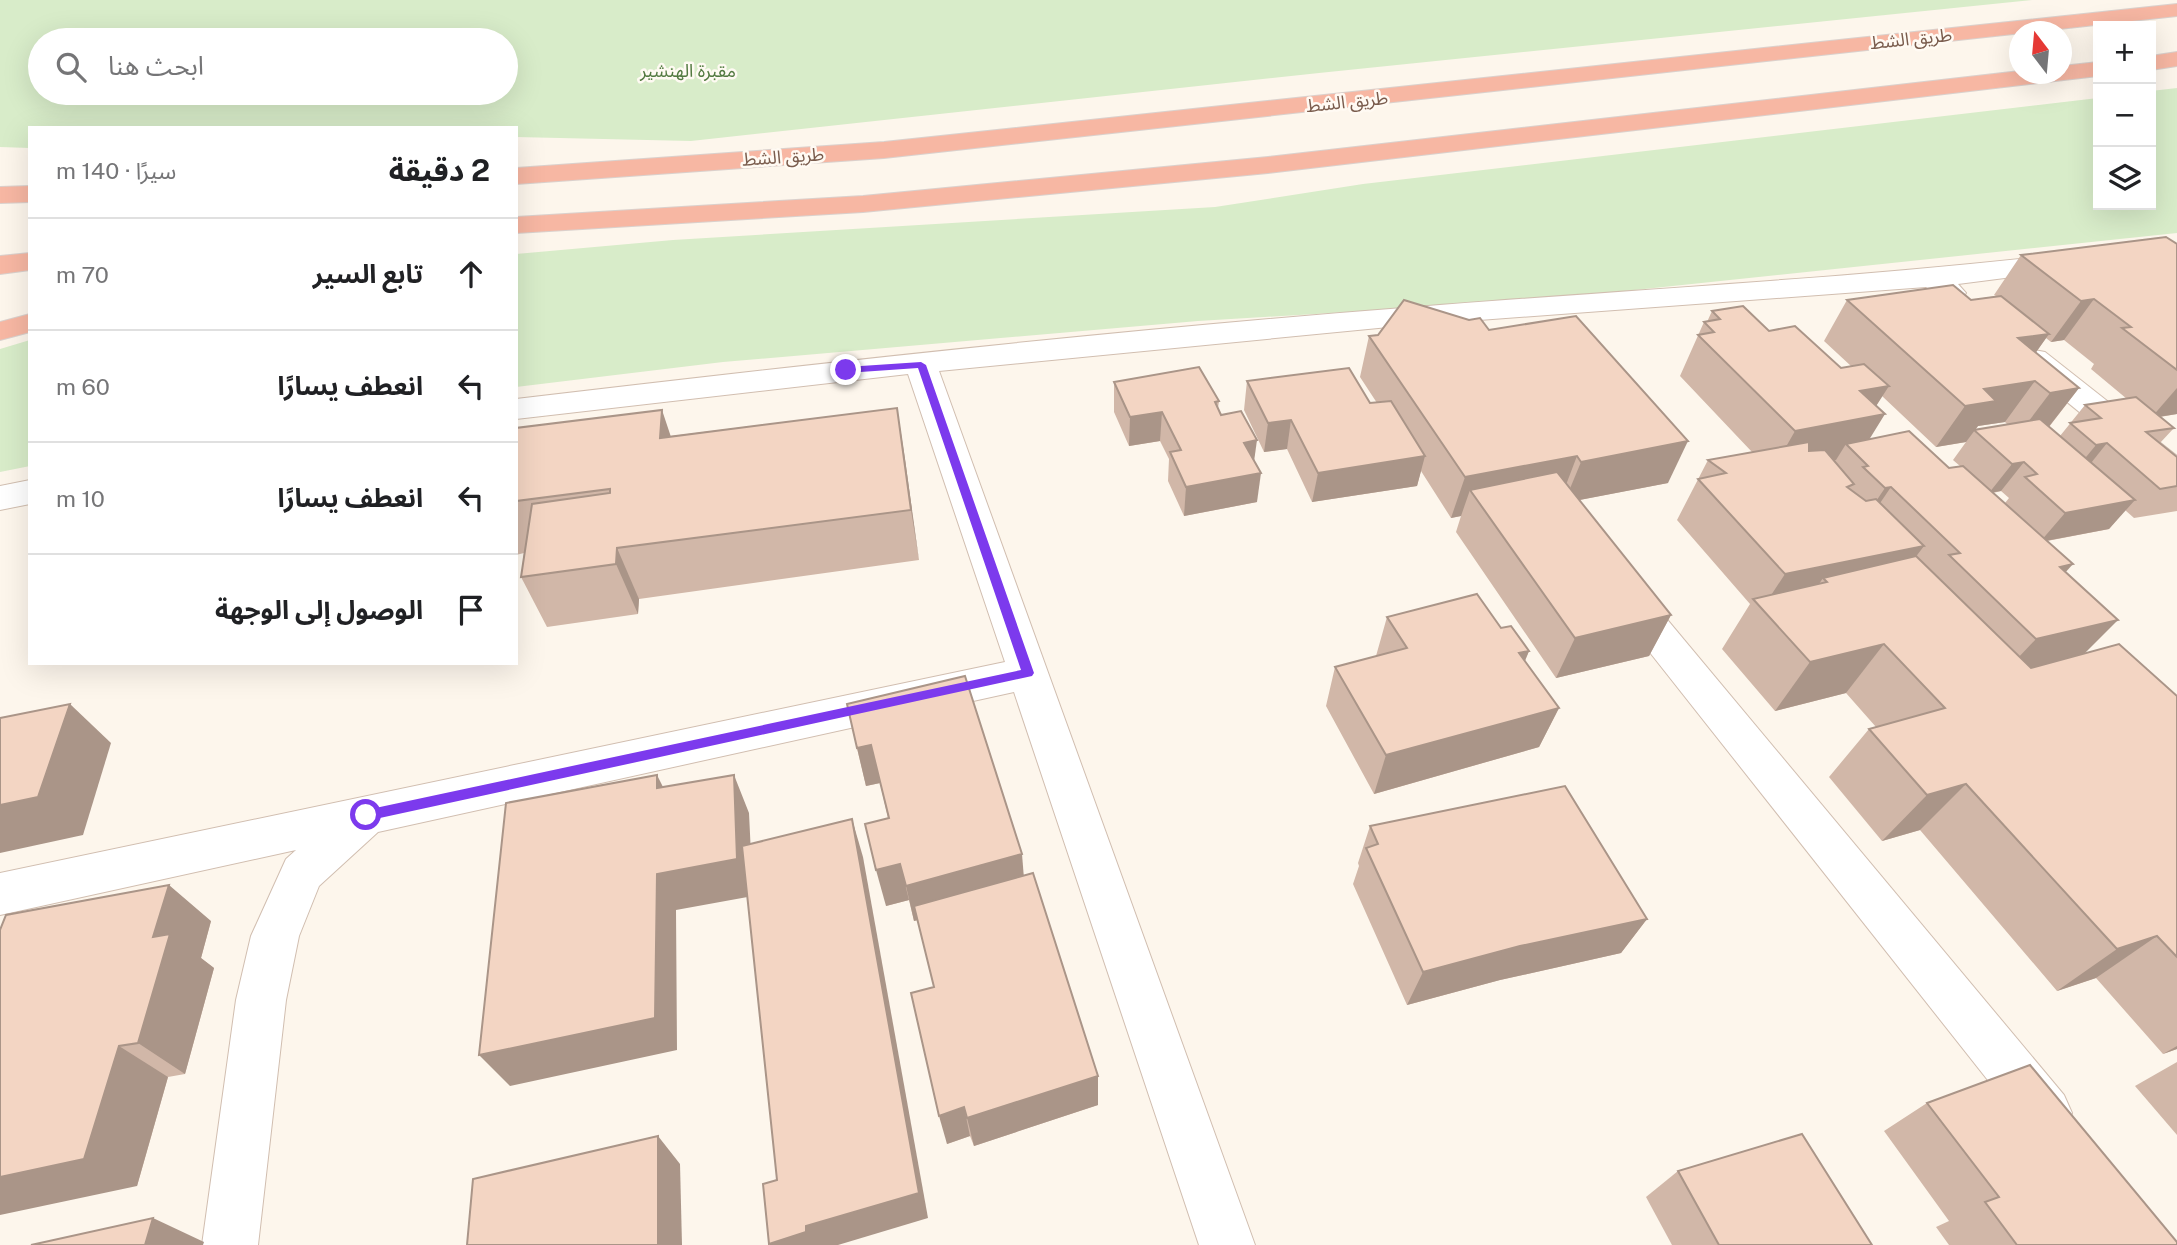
<!DOCTYPE html>
<html lang="ar">
<head>
<meta charset="utf-8">
<style>
	body { margin:0; font-family:"Public Sans","Noto Sans Arabic",sans-serif; background:#f2f2f2; color:#202124; direction:rtl }
	.controls { position:absolute; right:21px; top:21px; display:grid; overflow:hidden; border-radius:0px; box-shadow:0 7px 28px #0002 }
	.controls button { width:63px; height:63px; display:grid; place-items:center; padding:0; border:0; border-bottom:2px solid #e0e0e0; background:#fff; color:#202124; font:35px sans-serif }
	.compass { position:absolute; left:2009px; top:21px; width:63px; height:63px; border-radius:50%; background:#fff; box-shadow:0 7px 28px #0002; rotate:344deg }
	.stop { position:absolute; width:21px; height:21px; margin:-16px; border:5px solid #7c3aed; border-radius:50%; background:#fff }
	.stop.end { background:#7c3aed; border-color:#fff; box-shadow:0 2px 7px #0008 }
	.list { margin:0; padding:0; list-style:none }
	h2 { display:flex; justify-content:space-between; align-items:center; height:91px; margin:0; padding:0 28px; font-size:30px }
	h2 small { font-size:23px; font-weight:400; color:#757577 }
	.list li { display:grid; grid-template-columns:46px 1fr auto; gap:21px; align-items:center; box-sizing:border-box; height:112px; padding:0 28px; border-top:2px solid #e0e0e0 }
	.list b { display:block; font-size:26px; white-space:nowrap }
	.list em { font-size:23px; font-style:normal; color:#757577 }
	.icon { flex:none; width:38px; height:38px; fill:none; stroke:currentColor; stroke-width:2; stroke-linecap:round; stroke-linejoin:round }
	.map { position:relative; flex:none; width:2177px; height:1245px; overflow:hidden; direction:ltr }
	.search { position:absolute; background:#fff; box-shadow:0 7px 28px #0002; left:28px; top:28px; width:490px; height:77px; display:flex; align-items:center; gap:18px; box-sizing:border-box; padding:0 24px; border-radius:38px; color:#757577; font-size:26px }
	.panel { position:absolute; background:#fff; box-shadow:0 7px 28px #0002; left:28px; top:126px; width:490px; height:539px; border-radius:0px; direction:rtl }
	.map>svg:first-child { display:block }
</style>
</head>
<body>
<div class="map">
<svg width="2177" height="1245" viewBox="0 0 2177 1245">
	<rect width="100%" height="100%" fill="#fdf6ec"/>
	<g fill="#d8ecc9" fill-rule="evenodd">
		<path d="M0 0H2032L1319 73 691 141 516 137V128H30V148L0 147ZM40 40H506V93H40Z"/>
		<polygon points="2177,88 2177,233 1530,301 1198,321 723,362 516,387 516,254 673,240 1215,207 1363,184 2098,98 2098,205 2151,205 2151,91"/>
		<polygon points="30,340 30,466 0,472 0,349"/>
	</g>
	<g fill="none" stroke-linecap="round" stroke-linejoin="round">
		<defs>
			<g id="street">
				<path d="M2065 254 2075 257 2079 263 2075 269 1958 284 1966 293 1961 299C1945 303 1938 297 1926 287L1399 326 939 371 1255 1245H1199L1014 692 378 832 319 886 299 936 286 1000 258 1245H202L236 1000 251 936 286 859 296 850 0 915V873L1005 662 908 374 516 419V399C811 364 1107 331 1403 308 1624 290 1845 279 2065 254Z"/>
				<polygon points="2034,350 2045,352 2177,456 2177,486 2165,482 2023,366 2018,359 2023,352"/>
				<polygon points="30,480 30,504 0,510 0,486"/>
				<polygon points="1627,583 1640,587 2064,1095 2072,1113 2064,1131 2046,1139 2028,1131 1614,607 1608,597 1614,587"/>
			</g>
			<g id="highway">
				<polygon points="2177,4 2177,16 884,158 516,184 516,168 884,142"/>
				<polygon points="2177,52 2177,66 2151,70 2151,56"/>
				<polygon points="2098,62 2098,76 1268,173 863,212 516,233 516,217 863,196 1268,157 2020,71 2020,74 2062,74 2062,66"/>
				<polygon points="30,186 30,202 0,203 0,187"/>
				<polygon points="30,253 30,270 0,274 0,256"/>
				<polygon points="30,314 30,332 0,340 0,322"/>
			</g>
		</defs>
		<use href="#street" stroke="#d1beb0" stroke-width="2"/>
		<use href="#highway" stroke="#dad1cd" stroke-width="2"/>
		<use href="#street" fill="#fff" fill-rule="evenodd"/>
		<use href="#highway" fill="#f7b7a3" fill-rule="evenodd"/>
	</g>
	<g fill="#d1b7a8" fill-rule="evenodd">
		<path d="M2177 244V414L2160 417 2174 428 2160 443 2177 457V511L2134 518 2125 510 2109 529 2047 541 2065 572 2085 653 2177 696V1049L2163 1054 2096 978 2057 991 1920 830 1882 841 1829 777 1869 729 1876 727 1846 693 1775 711 1722 649 1750 604 1677 520 1708 460 1752 452 1680 376 1704 322H1707L1712 311 1769 331 1841 368 1851 366 1824 341 1847 300H1971L1996 296 1994 295 2021 255ZM2046 338 2051 342 2064 340 2094 364 2091 369 2127 399 2085 405 2060 436 2049 427 2079 388 2036 352ZM1882 396 1936 447 1966 442 1953 460 1960 466 1949 468 1869 440 1876 406ZM2005 422 2008 425 1975 430 1978 426ZM2001 491 2009 498 2005 503 1993 493Z"/>
		<polygon points="1489,330 1668,483 1579,500 1671,615 1649,656 1556,678 1456,532 1461,516 1451,518 1421,471 1417,486 1312,502 1287,449 1264,452 1244,410 1247,381 1370,403 1377,403 1360,377 1369,336"/>
		<polygon points="1114,382 1219,401 1218,408 1221,415 1254,460 1257,502 1184,516 1168,481 1169,459 1160,441 1129,446 1114,412"/>
		<polygon points="897,408 919,560 639,599 638,614 547,627 521,577 524,553 516,555 516,428 671,436"/>
		<polygon points="1387,617 1501,628 1529,651 1525,661 1559,708 1539,747 1374,794 1326,706 1335,667 1376,656"/>
		<polygon points="857,748 1024,875 1098,1105 974,1146 970,1136 947,1144 934,987 918,920 914,921 909,900 886,906 888,818 880,783 866,786"/>
		<polygon points="1370,826 1647,919 1621,953 1500,980 1407,1005 1353,884 1359,866 1358,863"/>
		<polygon points="211,921 201,958 214,968 185,1074 168,1077 137,1186 0,930"/>
		<polygon points="2177,1062 2177,1135 2135,1086"/>
		<polygon points="1927,1103 2177,1245 1949,1245 1936,1227 1949,1221 1884,1131"/>
		<polygon points="1678,1171 1872,1245 1672,1245 1646,1197"/>
	</g>
	<g fill="#aa9588">
		<polygon points="2094,299 2064,340 2051,342 2081,301"/>
		<polygon points="2049,334 2020,375 2018,338"/>
		<polygon points="2035,381 2005,422 1978,426 1966,442 1936,447 1965,406 1984,389"/>
		<polygon points="1889,386 1869,417 1885,414 1859,456 1846,444 1836,460 1771,473 1795,431 1860,391"/>
		<polygon points="2079,388 2047,429 2019,434 2050,393"/>
		<polygon points="2177,388 2177,414 2151,418"/>
		<polygon points="897,408 905,459 919,560 911,510"/>
		<polygon points="662,410 679,461 660,438"/>
		<polygon points="1162,412 1160,441 1129,446 1130,417"/>
		<polygon points="1291,420 1287,449 1264,452 1268,423"/>
		<polygon points="1257,440 1253,469 1244,443"/>
		<polygon points="1688,441 1668,483 1564,503 1581,462"/>
		<polygon points="2107,443 2083,473 2072,474 2096,445"/>
		<polygon points="1425,456 1417,486 1312,502 1318,473"/>
		<polygon points="1577,456 1561,498 1470,490 1461,516 1451,518 1465,477"/>
		<polygon points="2024,462 2001,491 1989,493 2012,464"/>
		<polygon points="1261,473 1257,502 1184,516 1186,487"/>
		<polygon points="1891,487 1863,528 1857,529 1885,488"/>
		<polygon points="2135,500 2109,529 2040,542 2065,513"/>
		<polygon points="1924,546 1893,587 1823,578 1805,605 1762,609 1785,574"/>
		<polygon points="617,548 639,599 638,614 616,564"/>
		<polygon points="2073,564 2036,605 2060,567"/>
		<polygon points="1671,615 1649,656 1556,678 1575,638"/>
		<polygon points="2118,620 2078,660 1998,679 2036,639"/>
		<polygon points="1884,644 1846,693 1775,711 1810,662"/>
		<polygon points="1529,651 1512,691 1519,653"/>
		<polygon points="70,704 111,743 83,835 0,853 0,805"/>
		<polygon points="1559,708 1539,747 1374,794 1386,755"/>
		<polygon points="871,745 880,783 866,786 857,748"/>
		<polygon points="657,775 676,813 657,788"/>
		<polygon points="734,775 749,813 753,896 676,910 677,1050 510,1086 479,1055 657,874"/>
		<polygon points="1966,784 1920,830 1882,841 1927,795"/>
		<polygon points="852,819 863,857 928,1218 838,1245 770,1245 769,1244"/>
		<polygon points="1022,854 1025,891 914,921 906,886"/>
		<polygon points="900,864 909,900 886,906 876,870"/>
		<polygon points="169,885 211,921 201,958 214,968 185,1074 138,1043 153,937"/>
		<polygon points="1647,919 1621,953 1500,980 1407,1005 1423,972 1520,946"/>
		<polygon points="2157,936 2096,978 2057,991 2117,949"/>
		<polygon points="119,1046 168,1077 137,1186 0,1215 0,1177"/>
		<polygon points="2177,1046 2177,1049 2163,1054"/>
		<polygon points="1098,1076 1098,1105 974,1146 967,1118"/>
		<polygon points="964,1107 970,1136 947,1144 939,1116"/>
		<polygon points="658,1136 680,1164 682,1245 658,1245"/>
		<polygon points="153,1218 204,1242 203,1245 145,1245"/>
	</g>
	<g fill="#f3d5c3" stroke="#aa9588" stroke-width="2">
		<polygon points="2166,237 2177,244 2177,370 2122,328 2131,327 2094,299 2081,301 2021,255"/>
		<polygon points="1953,285 1971,300 2001,296 2049,334 2018,338 2079,388 2050,393 2035,381 1984,389 1996,401 1965,406 1847,300"/>
		<polygon points="1404,300 1469,320 1480,318 1489,330 1576,316 1688,441 1581,462 1577,456 1465,477 1369,336 1378,335"/>
		<polygon points="1743,306 1769,331 1795,326 1841,368 1864,364 1889,386 1860,391 1885,414 1795,431 1698,335 1714,332 1704,322 1720,319 1712,311"/>
		<polygon points="1199,367 1219,401 1215,402 1221,415 1241,411 1257,440 1244,443 1261,473 1186,487 1170,452 1181,450 1162,412 1130,417 1114,382"/>
		<polygon points="1349,368 1370,403 1391,401 1425,456 1318,473 1291,420 1268,423 1247,381"/>
		<polygon points="2136,397 2174,428 2146,432 2177,457 2177,486 2160,489 2107,443 2096,445 2070,423 2101,418 2085,405"/>
		<polygon points="897,408 911,510 617,548 616,564 521,577 532,504 610,493 610,489 516,501 516,428 662,410 660,438"/>
		<polygon points="2040,419 2135,500 2065,513 2025,477 2037,474 2024,462 2012,464 1974,430"/>
		<polygon points="1909,431 1949,468 1963,466 2073,564 2060,567 2118,620 2036,639 1949,555 1960,553 1891,487 1885,488 1863,467 1868,466 1846,444"/>
		<polygon points="1809,442 1809,451 1825,450 1854,484 1847,487 1866,501 1876,499 1924,546 1785,574 1698,479 1726,473 1708,460"/>
		<polygon points="1557,472 1671,615 1575,638 1470,490"/>
		<polygon points="1916,556 2031,668 2119,644 2177,696 2177,957 2157,936 2117,949 1966,784 1927,795 1869,729 1945,708 1884,644 1810,662 1753,599 1827,582 1823,578"/>
		<polygon points="1477,594 1501,628 1511,626 1529,651 1519,653 1559,708 1386,755 1335,667 1407,648 1387,617"/>
		<polygon points="965,676 1022,854 906,886 900,864 876,870 865,824 889,818 871,745 857,748 847,704"/>
		<polygon points="70,704 38,797 0,805 0,718"/>
		<polygon points="657,775 657,788 734,775 737,859 657,874 655,1018 479,1055 506,803"/>
		<polygon points="1565,786 1647,919 1520,946 1423,972 1366,848 1378,844 1370,826"/>
		<polygon points="852,819 919,1193 806,1226 806,1232 769,1244 763,1184 777,1180 742,846"/>
		<polygon points="1033,873 1098,1076 967,1118 964,1107 939,1116 911,993 934,987 914,906"/>
		<polygon points="169,885 153,937 170,934 138,1043 119,1046 84,1159 0,1177 0,930 6,915"/>
		<polygon points="2030,1065 2177,1242 2177,1245 2017,1245 1985,1202 1999,1197 1927,1103"/>
		<polygon points="1802,1134 1872,1245 1719,1245 1678,1171"/>
		<polygon points="658,1136 658,1245 467,1245 473,1179"/>
		<polygon points="153,1218 145,1245 31,1245"/>
	</g>
	<polygon fill="#7c3aed" points="921,362 926,365 1034,673 1032,676 366,821 361,819 359,815 366,810 1021,670 918,368 846,373 841,370 846,367"/>
	<g text-anchor="middle" stroke-width="5" stroke-linejoin="round" paint-order="stroke">
		<g font-size="18" fill="#7a5c4d" stroke="#fffaf3">
			<text transform="translate(1911 39) rotate(-6)" y="6">طريق الشط</text>
			<text transform="translate(1347 102) rotate(-6)" y="6">طريق الشط</text>
			<text transform="translate(783 157) rotate(-4)" y="6">طريق الشط</text>
		</g>
		<g font-size="18" fill="#537a41" stroke="#fffaf3">
			<text x="688" y="77">مقبرة الهنشير</text>
		</g>
	</g>
</svg>
<div class="controls">
<button>+</button>
<button>−</button>
<button><svg class="icon" aria-label="layers" viewBox="0 0 24 24"><path d="M12 4l9 5-9 5-9-5zM3 14l9 5 9-5"/></svg></button>
</div>
<svg class="compass" viewBox="-18 -18 36 36"><path d="M0-13l5 13h-10z" fill="#e53935"/><path d="M0 13l5-13h-10z" fill="#757577"/></svg>
<div class="stop" style="left:366px;top:815px"></div>
<div class="stop end" style="left:846px;top:370px"></div>
<div class="search"><svg class="icon" aria-label="search" viewBox="0 0 24 24"><circle cx="10" cy="10" r="6"/><path d="M15 15l6 6"/></svg>ابحث هنا</div>
<section class="panel">
<h2>2 دقيقة<small>سيرًا · 140 m</small></h2>
<ul class="list">
<li><svg class="icon" aria-label="ahead" viewBox="0 0 24 24"><path d="M12 20V5M6 11l6-6 6 6"/></svg><div><b>تابع السير</b></div><em>70 m</em></li>
<li><svg class="icon" aria-label="left" viewBox="0 0 24 24"><path d="M17 20v-9H6M10 6l-5 5 5 5"/></svg><div><b>انعطف يسارًا</b></div><em>60 m</em></li>
<li><svg class="icon" aria-label="left" viewBox="0 0 24 24"><path d="M17 20v-9H6M10 6l-5 5 5 5"/></svg><div><b>انعطف يسارًا</b></div><em>10 m</em></li>
<li><svg class="icon" aria-label="arrive" viewBox="0 0 24 24"><path d="M6 21V4h12l-3 4 3 4H6"/></svg><div><b>الوصول إلى الوجهة</b></div></li>
</ul>
</section>
</div>
</body>
</html>
